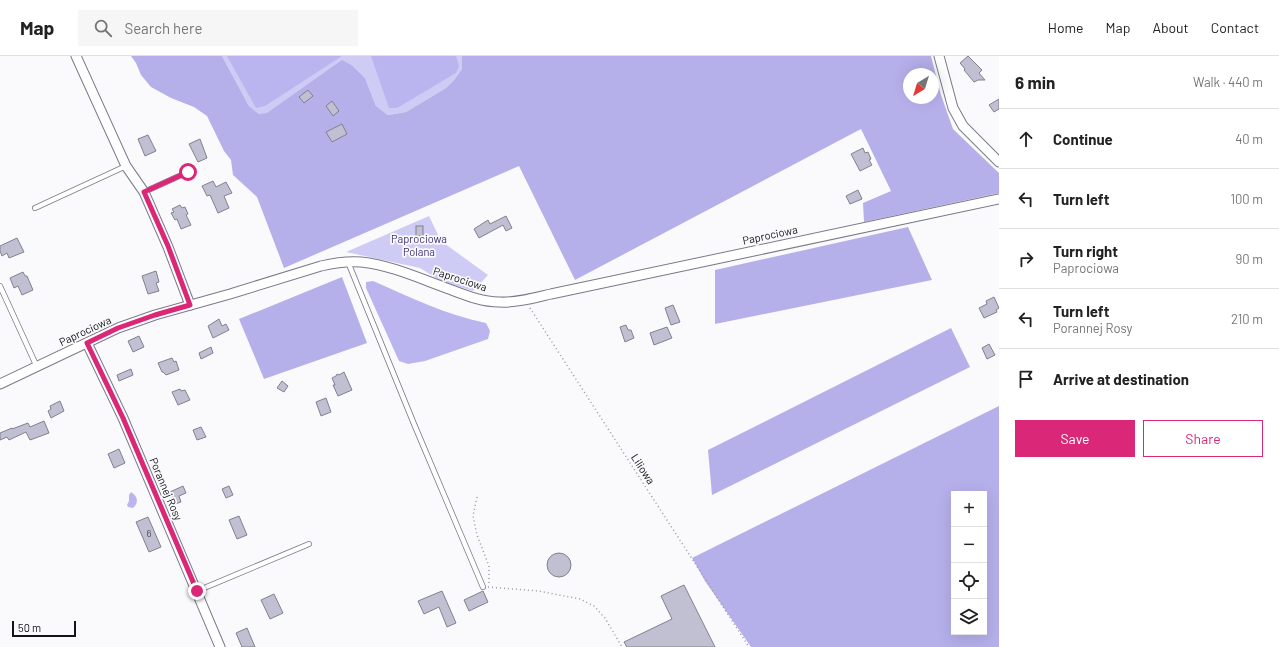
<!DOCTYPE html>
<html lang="en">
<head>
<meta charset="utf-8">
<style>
	body { margin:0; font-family:Barlow,sans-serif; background:#f6f6f6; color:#222 }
	.controls { position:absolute; right:12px; bottom:12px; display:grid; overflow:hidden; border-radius:0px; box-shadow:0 4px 16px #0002 }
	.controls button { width:36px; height:36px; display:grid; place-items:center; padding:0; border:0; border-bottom:1px solid #e0e0e0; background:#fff; color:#222; font:20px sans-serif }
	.compass { position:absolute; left:903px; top:12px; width:36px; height:36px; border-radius:50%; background:#fff; box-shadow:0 4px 16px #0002; rotate:218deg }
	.scale { position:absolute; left:12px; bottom:10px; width:64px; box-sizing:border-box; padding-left:4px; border:2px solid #131319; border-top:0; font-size:11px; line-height:14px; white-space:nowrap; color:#131319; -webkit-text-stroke:3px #fafafd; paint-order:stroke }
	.stop { position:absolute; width:12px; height:12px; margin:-9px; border:3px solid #db2777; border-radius:50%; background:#fff }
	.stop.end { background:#db2777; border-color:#fff; box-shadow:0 1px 4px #0008 }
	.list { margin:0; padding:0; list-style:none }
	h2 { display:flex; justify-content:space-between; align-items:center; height:52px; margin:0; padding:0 16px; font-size:17px }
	h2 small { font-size:13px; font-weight:400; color:#767676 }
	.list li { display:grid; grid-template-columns:26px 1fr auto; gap:12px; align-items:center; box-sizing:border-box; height:60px; padding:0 16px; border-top:1px solid #e0e0e0 }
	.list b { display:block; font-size:15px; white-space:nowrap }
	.list p { margin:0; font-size:13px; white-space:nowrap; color:#767676 }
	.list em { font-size:13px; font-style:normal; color:#767676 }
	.actions { display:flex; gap:8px; padding:12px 16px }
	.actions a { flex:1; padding:9px 0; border:1px solid #db2777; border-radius:0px; text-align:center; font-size:14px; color:#db2777 }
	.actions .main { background:#db2777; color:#fff }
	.icon { flex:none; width:22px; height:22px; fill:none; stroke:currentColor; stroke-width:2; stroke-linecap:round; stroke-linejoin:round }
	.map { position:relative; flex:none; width:999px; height:591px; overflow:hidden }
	header { display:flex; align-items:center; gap:24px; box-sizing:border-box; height:56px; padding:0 20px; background:#fff; border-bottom:1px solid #e0e0e0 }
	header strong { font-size:19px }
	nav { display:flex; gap:22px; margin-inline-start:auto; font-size:14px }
	.search { width:280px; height:36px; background:#f6f6f6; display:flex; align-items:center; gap:10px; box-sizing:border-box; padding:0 14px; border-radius:0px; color:#767676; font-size:15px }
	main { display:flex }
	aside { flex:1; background:#fff }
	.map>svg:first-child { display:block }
</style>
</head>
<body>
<header>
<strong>Map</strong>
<div class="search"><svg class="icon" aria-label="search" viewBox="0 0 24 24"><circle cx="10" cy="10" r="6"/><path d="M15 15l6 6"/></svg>Search here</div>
<nav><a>Home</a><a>Map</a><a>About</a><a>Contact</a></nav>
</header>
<main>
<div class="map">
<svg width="999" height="591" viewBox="0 0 999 591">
	<rect width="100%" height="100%" fill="#fafafd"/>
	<g fill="#cecbf4">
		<polygon points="222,0 462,0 462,13 454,24 446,32 406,56 388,59 376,50 365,22 353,10 267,58 259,58 249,50"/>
		<polygon points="429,160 441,185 488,219 473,235 441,225 420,212 346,196"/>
	</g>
	<g fill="#b5b0ea" fill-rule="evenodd">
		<path d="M131 0H222L249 50 259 58 267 57 342 4 353 10 365 22 376 50 388 59 406 56 446 32 454 24 462 13V0H931L941 39 953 73 999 117V137L864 166 863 147 891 135 861 73 575 224 519 110 284 212 257 141 233 119 231 104 224 95 207 60 194 51 171 42 151 31 141 19 136 7ZM909 18H933V42H909Z"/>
		<polygon points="908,171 932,224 715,268 715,214"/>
		<polygon points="342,221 367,287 264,323 239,263"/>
		<polygon points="951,272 970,311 712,439 708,394"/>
		<path d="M999 350V591H751L705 525 692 502ZM954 438H984V576H954Z"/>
	</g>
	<g fill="#bab5ef">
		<polygon points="227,0 342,0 265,50 256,52"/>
		<polygon points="371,0 456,0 459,10 456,17 397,52 389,52"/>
		<path d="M373 225C410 241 446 259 486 267L490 275 488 283 425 305 408 308 399 305 366 232V226Z"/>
		<path d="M131 436C138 440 139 447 133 452L128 451 127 449 129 445V439Z"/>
	</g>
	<g fill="#c1c0d2" stroke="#818090">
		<polygon points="968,0 982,14 979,17 985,24 978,24 974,26 964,14 965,13 960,7"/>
		<polygon points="308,34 313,40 304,47 299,41"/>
		<polygon points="999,43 999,53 994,56 989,49"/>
		<polygon points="332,45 339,55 333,60 326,50"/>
		<polygon points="342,68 347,78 332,86 326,76"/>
		<polygon points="148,79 156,95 145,100 138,83"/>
		<polygon points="200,83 207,102 198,106 189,88"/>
		<polygon points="863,92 865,97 868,96 871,103 869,104 872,109 860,115 851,98"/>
		<polygon points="213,125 216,131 226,126 232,137 224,140 229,152 218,157 210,139 207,140 202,130"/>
		<polygon points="858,134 862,143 850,148 846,140"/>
		<polygon points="180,149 182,152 185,151 188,158 186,159 191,169 181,173 177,163 175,164 171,157 174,156 172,153"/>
		<polygon points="506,160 512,172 506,175 503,169 479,182 474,173 488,164 490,168"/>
		<rect x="416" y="170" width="7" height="10"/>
		<polygon points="17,182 24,196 9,202 7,197 2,200 0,195 0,190"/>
		<polygon points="156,215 159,226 156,227 159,235 148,238 142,220"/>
		<polygon points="23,216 25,220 27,220 33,234 22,239 18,230 14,232 10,222"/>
		<polygon points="994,241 999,252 996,254 997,256 984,262 979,252 987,248 986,245"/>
		<polygon points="673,249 680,266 671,269 665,252"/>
		<polygon points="219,263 222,270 226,268 229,274 213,282 208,270"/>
		<polygon points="626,269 628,274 631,274 634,282 625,286 620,271"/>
		<polygon points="667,271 672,282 654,289 650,277"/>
		<polygon points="139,280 144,291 133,296 128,285"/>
		<polygon points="989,288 995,299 987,303 982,292"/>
		<polygon points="211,291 213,297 201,303 199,297"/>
		<polygon points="172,302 174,306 176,305 179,314 166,319 163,316 162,316 158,307"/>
		<polygon points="131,313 133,319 119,325 117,319"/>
		<polygon points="344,316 352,334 338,340 333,329 335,329 332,322 336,320 337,318 339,319"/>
		<polygon points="282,325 288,330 284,336 277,332"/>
		<polygon points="180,333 181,335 185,334 190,344 178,349 172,336"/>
		<polygon points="326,342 331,356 321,360 316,346"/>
		<polygon points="60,345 64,355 51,362 48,355 51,353 50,350"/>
		<polygon points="44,365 49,377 30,384 26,376 9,384 7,381 0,384 0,377 12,372 12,373 28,367 30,371"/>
		<polygon points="201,371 206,381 197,384 193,374"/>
		<polygon points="119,393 125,407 114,412 108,398"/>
		<polygon points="183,430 186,437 179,440 181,446 175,448 170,436"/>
		<polygon points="229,430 233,439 226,442 222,433"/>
		<polygon points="239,460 247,479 237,483 229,464"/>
		<polygon points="148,461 161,491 149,496 136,466"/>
		<circle cx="559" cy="509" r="12"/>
		<polygon points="684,529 715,591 627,591 624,586 672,563 661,540"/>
		<polygon points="442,535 456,567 447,571 439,551 424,558 418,545"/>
		<polygon points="483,535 488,546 469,555 464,544"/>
		<polygon points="274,538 283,557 270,563 261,544"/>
		<polygon points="247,572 255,591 242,591 236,577"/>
	</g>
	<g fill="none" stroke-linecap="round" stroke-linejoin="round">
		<defs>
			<g id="lane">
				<polyline points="144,136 188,116"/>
				<polyline points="35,152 126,110"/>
				<polyline points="348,206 414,368 483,531"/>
				<polyline points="0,230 37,311"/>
				<polyline points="197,535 309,488"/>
			</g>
			<g id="street">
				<polyline points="76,0 126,110 144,136 168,191 190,249"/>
				<polyline points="939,0 953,52 963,70 999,106"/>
				<polyline points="87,287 123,362 220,591"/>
				<path d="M0 328 118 272 155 259 230 238 321 210C334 207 348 205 361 206 391 209 421 223 449 233 465 239 482 246 499 246 516 247 534 242 551 238L999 143"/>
			</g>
		</defs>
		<use href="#lane" stroke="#7b7a8a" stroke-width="6"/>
		<use href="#street" stroke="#7b7a8a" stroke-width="11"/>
		<g stroke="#99999e" stroke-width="1.5" stroke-dasharray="1 3" stroke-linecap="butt">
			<polyline points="530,252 749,591"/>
			<polyline points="477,441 473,460 477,479 489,510 489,527"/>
			<polyline points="488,531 538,535 580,543 594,550 605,562 622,591"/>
		</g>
		<use href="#lane" stroke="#fff" stroke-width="4.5"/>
		<use href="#street" stroke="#fff" stroke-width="9"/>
	</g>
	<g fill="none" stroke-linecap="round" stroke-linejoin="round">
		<polyline stroke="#db2777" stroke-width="5" points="188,116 144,136 168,190 190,249 155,259 118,272 87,287 123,362 197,535"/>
	</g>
	<g text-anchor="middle" stroke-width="3.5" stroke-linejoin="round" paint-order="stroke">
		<g font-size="9" fill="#3e3e47">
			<text x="149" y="481">6</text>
		</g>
		<g font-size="11" fill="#131319" stroke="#fafafd">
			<text transform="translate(770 179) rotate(-12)" y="4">Paprociowa</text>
			<text transform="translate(460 223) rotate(18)" y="4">Paprociowa</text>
			<text transform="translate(85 275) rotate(-25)" y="4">Paprociowa</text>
			<text transform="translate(643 413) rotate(57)" y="4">Liliowa</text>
			<text transform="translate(166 433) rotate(67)" y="4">Porannej Rosy</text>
		</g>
		<g font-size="11" fill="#3c2f73" stroke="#fafafd">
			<text x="419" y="187">Paprociowa<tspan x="419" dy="13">Polana</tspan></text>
		</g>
	</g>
</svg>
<div class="controls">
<button>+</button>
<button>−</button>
<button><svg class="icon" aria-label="locate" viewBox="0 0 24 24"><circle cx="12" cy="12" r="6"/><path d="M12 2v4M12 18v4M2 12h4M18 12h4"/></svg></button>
<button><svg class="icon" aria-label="layers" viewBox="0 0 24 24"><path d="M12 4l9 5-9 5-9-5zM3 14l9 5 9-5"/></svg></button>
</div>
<svg class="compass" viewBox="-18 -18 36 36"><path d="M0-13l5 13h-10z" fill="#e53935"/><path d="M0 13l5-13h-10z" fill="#767676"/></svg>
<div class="scale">50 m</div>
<div class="stop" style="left:188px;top:116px"></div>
<div class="stop end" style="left:197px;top:535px"></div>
</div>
<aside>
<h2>6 min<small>Walk · 440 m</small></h2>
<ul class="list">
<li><svg class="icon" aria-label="ahead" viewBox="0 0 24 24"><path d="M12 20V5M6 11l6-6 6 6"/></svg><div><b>Continue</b></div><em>40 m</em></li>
<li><svg class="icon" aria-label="left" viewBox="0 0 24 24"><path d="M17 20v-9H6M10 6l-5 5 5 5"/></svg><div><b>Turn left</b></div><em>100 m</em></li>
<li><svg class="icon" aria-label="right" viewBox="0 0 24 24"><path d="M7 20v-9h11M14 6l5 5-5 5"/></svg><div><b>Turn right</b><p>Paprociowa</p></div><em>90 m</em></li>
<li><svg class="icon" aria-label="left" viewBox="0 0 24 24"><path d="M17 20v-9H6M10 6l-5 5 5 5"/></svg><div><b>Turn left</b><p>Porannej Rosy</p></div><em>210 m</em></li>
<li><svg class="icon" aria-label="arrive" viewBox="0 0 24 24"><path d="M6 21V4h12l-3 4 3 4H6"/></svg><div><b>Arrive at destination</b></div></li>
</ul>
<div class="actions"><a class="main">Save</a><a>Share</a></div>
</aside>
</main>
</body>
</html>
